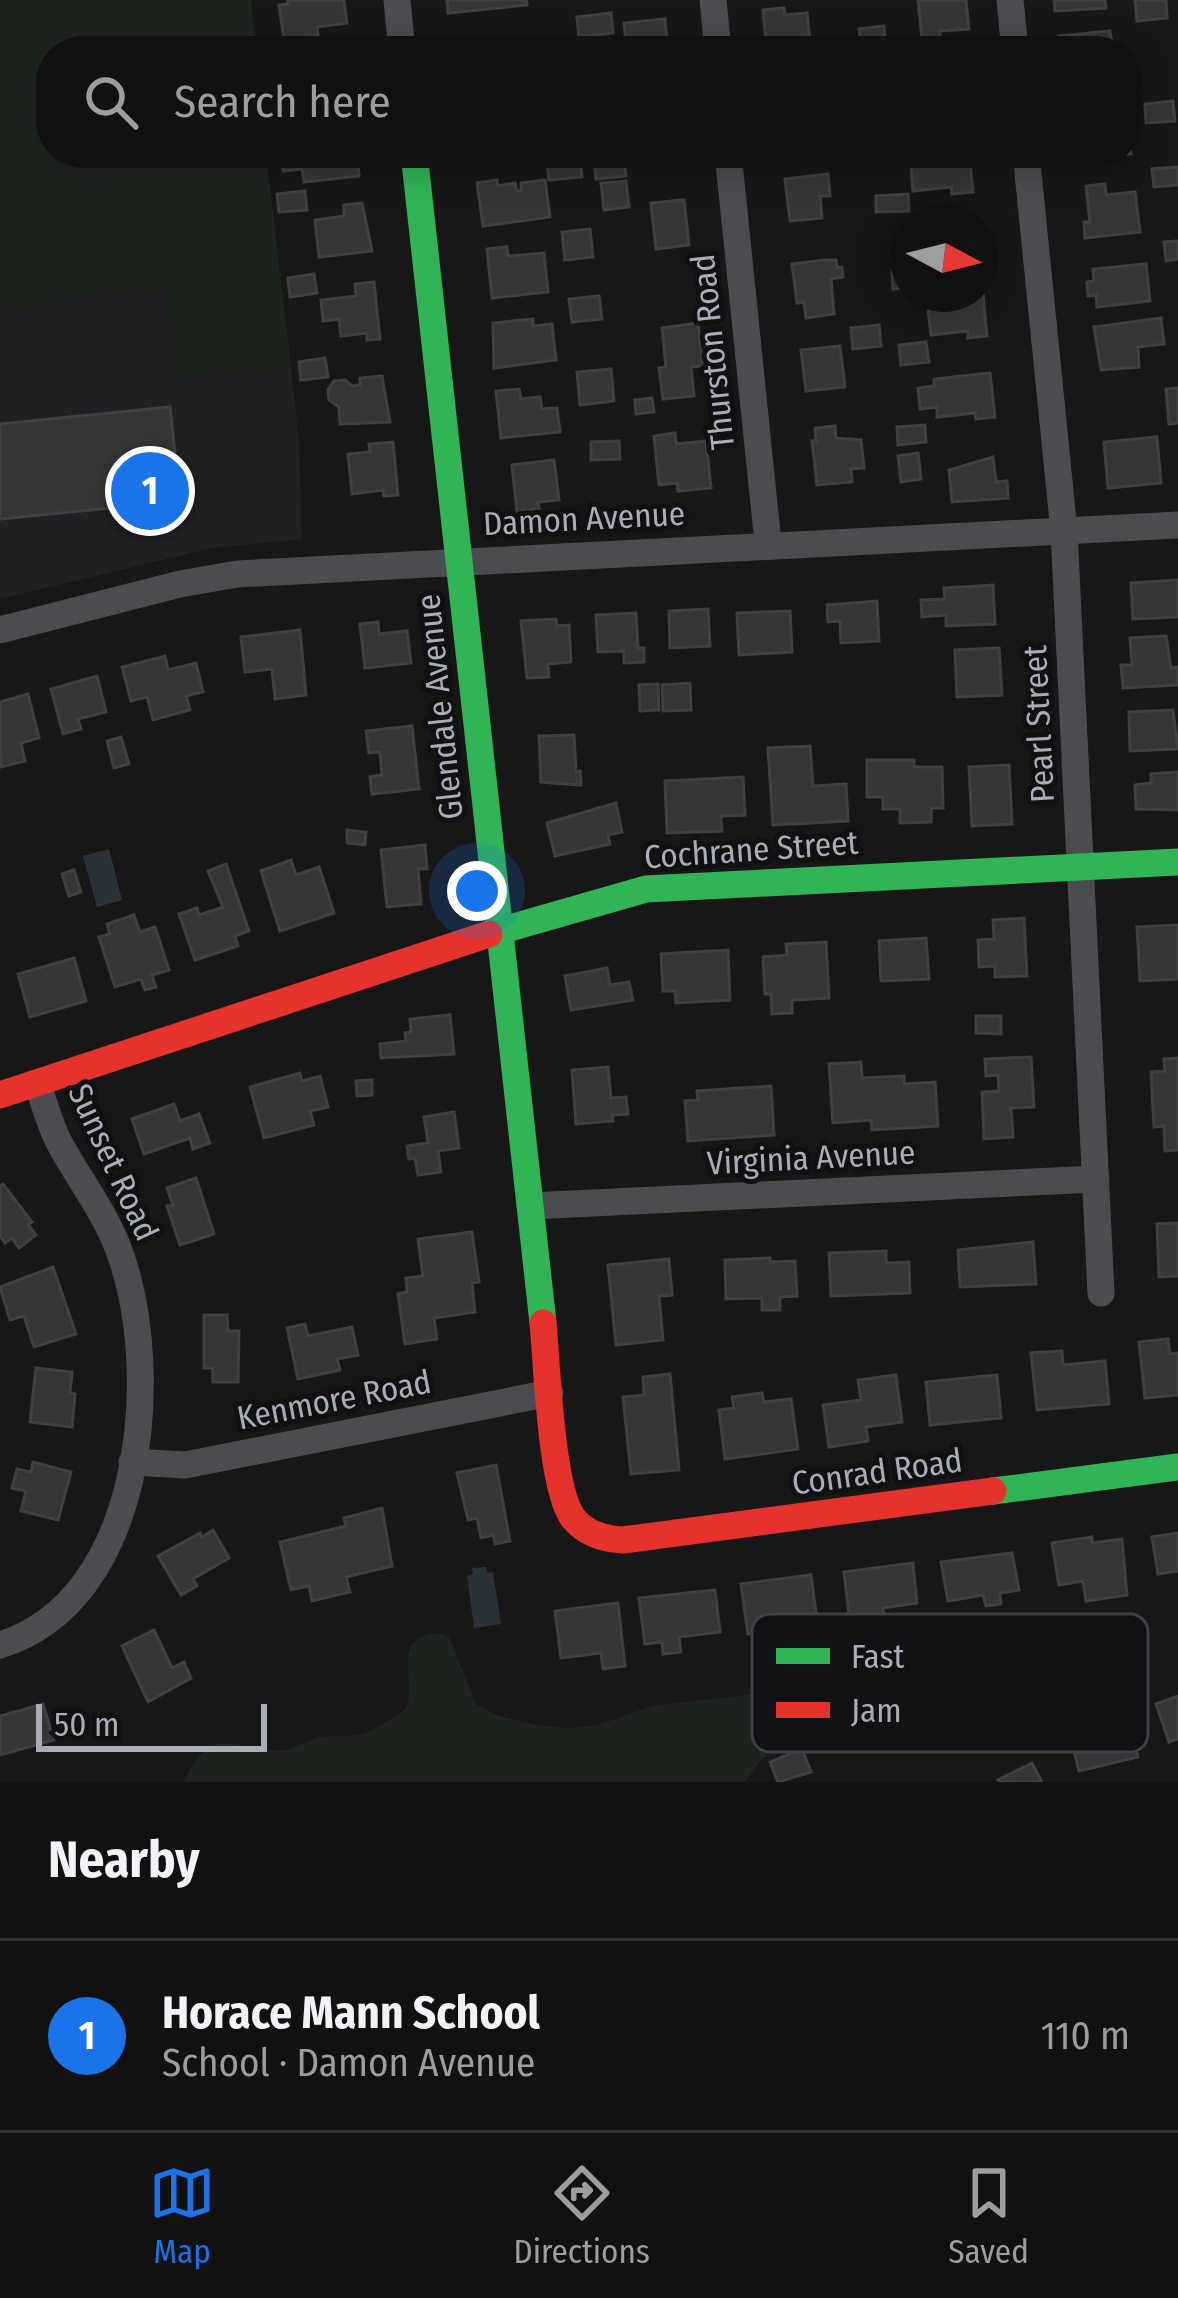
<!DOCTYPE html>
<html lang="en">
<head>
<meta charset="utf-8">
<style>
	body { margin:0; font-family:"Fira Sans Condensed",sans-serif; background:#1a1a1a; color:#f1f3f6 }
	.compass { position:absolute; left:890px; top:204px; width:108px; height:108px; border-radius:50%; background:#111; box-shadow:0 6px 30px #0003; rotate:97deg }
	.scale { position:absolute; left:36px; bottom:30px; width:231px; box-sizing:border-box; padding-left:12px; border:6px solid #a8adb8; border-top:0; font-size:33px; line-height:42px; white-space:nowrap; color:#a8adb8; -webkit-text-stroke:9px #111113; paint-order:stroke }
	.you { position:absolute; left:477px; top:891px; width:42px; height:42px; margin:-30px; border:9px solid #fff; border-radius:50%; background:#1a73e8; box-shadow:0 0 0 18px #1a73e833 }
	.badge { display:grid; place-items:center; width:78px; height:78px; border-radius:50%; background:#1a73e8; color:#fff; font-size:39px; font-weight:700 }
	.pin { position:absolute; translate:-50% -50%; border:6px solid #fff; box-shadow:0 3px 12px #0006 }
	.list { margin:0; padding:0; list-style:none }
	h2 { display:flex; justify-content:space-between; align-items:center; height:156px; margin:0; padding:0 48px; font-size:51px }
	h2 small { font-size:39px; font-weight:400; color:#9c9d9f }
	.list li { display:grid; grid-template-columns:78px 1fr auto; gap:36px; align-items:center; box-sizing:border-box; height:192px; padding:0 48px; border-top:3px solid #303131 }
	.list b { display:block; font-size:45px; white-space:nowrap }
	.list p { margin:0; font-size:39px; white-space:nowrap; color:#9c9d9f }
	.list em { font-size:39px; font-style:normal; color:#9c9d9f }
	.icon { flex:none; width:66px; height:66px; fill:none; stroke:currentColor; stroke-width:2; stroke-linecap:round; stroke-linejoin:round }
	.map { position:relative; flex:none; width:1178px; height:1782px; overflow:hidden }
	.search { position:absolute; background:#111; box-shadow:0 6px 30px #0003; left:36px; right:36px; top:36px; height:132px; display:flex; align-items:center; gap:30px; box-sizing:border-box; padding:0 42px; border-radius:48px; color:#9c9d9f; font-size:45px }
	.sheet { height:348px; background:#111 }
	nav { display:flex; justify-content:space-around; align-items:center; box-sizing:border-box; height:168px; border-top:3px solid #303131; background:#111; font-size:33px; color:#9c9d9f }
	nav a { display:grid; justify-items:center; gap:6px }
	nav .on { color:#1a73e8 }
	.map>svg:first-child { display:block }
</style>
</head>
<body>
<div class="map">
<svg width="1178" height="1782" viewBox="0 0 1178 1782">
	<rect width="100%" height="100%" fill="#171717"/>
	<polygon fill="#212123" points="168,288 176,381 291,367 299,443 302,539 212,548 0,599 0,309"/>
	<g fill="#1d241e">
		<polygon points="0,0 251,0 257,51 51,51 51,153 266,153 291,367 176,381 167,288 0,309"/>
		<path d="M438 1633 449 1637 476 1704 496 1715 537 1725 570 1728 597 1725 656 1705 756 1694 794 1685 842 1666 859 1668 865 1677C856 1726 805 1728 770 1752 760 1760 753 1772 745 1782H184C213 1718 235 1754 286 1750 298 1748 309 1739 321 1737 337 1734 353 1738 368 1732 373 1730 404 1712 406 1708 418 1680 388 1638 438 1633Z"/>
	</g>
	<g fill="#2a3239">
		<polygon points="109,849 122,900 97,907 83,856"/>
		<polygon points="486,1567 487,1573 493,1572 501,1624 474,1628 467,1576 473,1574 472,1568"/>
	</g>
	<g fill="#353536" stroke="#3f4043" stroke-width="3">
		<polygon points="288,0 344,0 347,23 317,27 318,36 284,40 279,5 288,4"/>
		<polygon points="447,0 526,0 527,5 448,13"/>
		<polygon points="918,0 966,0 969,29 940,31 940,37 922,39"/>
		<polygon points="1054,0 1105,0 1106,8 1055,11"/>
		<polygon points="1135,0 1166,0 1167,18 1137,21"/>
		<polygon points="784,8 785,15 807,13 811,51 767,51 763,10"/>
		<polygon points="611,13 613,33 579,37 577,17"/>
		<polygon points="665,19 668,51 627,51 624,23"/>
		<polygon points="884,26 886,51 862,51 859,29"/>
		<polygon points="1110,31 1113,51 1060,51 1059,36"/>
		<polygon points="511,42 512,51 459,51 458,47"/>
		<polygon points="1173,101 1175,121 1146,123 1145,104"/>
		<polygon points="1127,117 1131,154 1081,159 1080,153 1127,153"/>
		<polygon points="282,153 357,153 359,176 304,182 302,169 283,171"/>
		<polygon points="628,153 680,153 680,155 628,160"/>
		<polygon points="925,153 969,153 973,192 952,194 951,187 913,191 911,167 927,166"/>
		<polygon points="624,155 626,176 596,179 594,158"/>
		<polygon points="580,159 582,177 549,180 547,162"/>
		<polygon points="1178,167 1178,185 1154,187 1152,169"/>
		<polygon points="828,174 830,196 820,196 822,218 790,221 785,179"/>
		<polygon points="497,180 498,186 515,183 517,191 521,191 521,183 545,180 550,217 483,226 477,183"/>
		<polygon points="626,181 629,207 604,210 601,183"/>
		<polygon points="1105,184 1106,195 1135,192 1140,232 1085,238 1084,222 1090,222 1086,186"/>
		<polygon points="305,191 307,210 279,212 277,194"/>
		<polygon points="908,194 909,211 876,212 876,196"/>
		<polygon points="684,200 689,245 656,249 651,203"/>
		<polygon points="362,203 372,251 319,257 315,220 344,216 344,205"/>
		<polygon points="590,229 593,257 565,260 562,232"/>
		<polygon points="1178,241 1178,259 1166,261 1164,242"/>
		<polygon points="507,247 508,256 544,253 548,292 492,298 487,249"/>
		<polygon points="824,260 836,260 837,268 842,267 843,277 831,279 834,314 806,318 804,302 797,303 792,264"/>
		<polygon points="1146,264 1150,301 1097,307 1096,295 1088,296 1087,282 1094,281 1093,269"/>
		<polygon points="908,268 908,287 893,289 892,270"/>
		<polygon points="314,274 317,293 290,297 288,278"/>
		<polygon points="374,282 380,339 367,340 367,333 341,336 339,319 323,321 321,300 356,296 355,284"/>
		<polygon points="983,294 987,336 968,338 968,331 931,335 927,299"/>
		<polygon points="599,296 602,319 572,322 569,299"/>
		<polygon points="1161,318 1164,344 1138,347 1139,367 1101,370 1094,327"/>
		<polygon points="533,319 533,326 552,324 556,360 494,368 493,323"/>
		<polygon points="698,323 703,366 691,367 694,396 663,399 659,368 666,367 662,328"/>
		<polygon points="879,325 881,346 853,349 851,328"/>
		<polygon points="926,342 929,362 901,365 899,345"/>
		<polygon points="840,346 845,387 806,391 801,350"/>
		<polygon points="325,358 328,377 301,380 299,362"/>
		<polygon points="611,369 614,401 580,405 577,372"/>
		<polygon points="990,373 995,417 976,419 975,413 937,417 937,407 920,409 918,388 934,386 934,379"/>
		<polygon points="382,376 390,422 340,424 339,407 329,400 328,390 334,381 345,380 352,386 360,385 360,378"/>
		<polygon points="1178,388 1178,423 1169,424 1166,389"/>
		<polygon points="519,389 521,399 540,397 542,409 557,408 560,432 501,438 496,391"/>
		<polygon points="652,398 654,412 636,414 635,400"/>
		<polygon points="170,407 180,501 0,519 0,424"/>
		<polygon points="925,425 926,442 898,445 897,427"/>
		<polygon points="835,426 836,438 861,440 864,468 851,469 852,482 817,485 812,441 816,441 815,428"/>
		<polygon points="675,433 676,444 706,441 711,488 678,491 677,483 659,485 654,436"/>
		<polygon points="1157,437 1161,483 1108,488 1104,442"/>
		<polygon points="619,441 620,459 591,460 591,442"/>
		<polygon points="393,442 398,495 384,496 383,490 352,494 348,454 370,452 369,444"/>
		<polygon points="918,453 921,479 901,482 898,456"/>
		<polygon points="993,457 996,482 1007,481 1008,498 952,502 949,470"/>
		<polygon points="554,460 559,500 538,502 539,509 517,512 512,465"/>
		<polygon points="1178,580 1178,617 1133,619 1131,583"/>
		<polygon points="993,585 995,624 946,626 946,615 922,617 921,600 945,599 944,588"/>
		<polygon points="877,601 879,641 841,643 840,621 828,622 827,605"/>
		<polygon points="708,609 710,646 670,648 669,611"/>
		<polygon points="790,611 792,652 739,655 737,613"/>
		<polygon points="636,613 638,648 644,648 644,662 624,663 624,651 598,652 596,615"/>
		<polygon points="556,619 557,626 569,625 571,662 548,664 549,677 527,678 521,621"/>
		<polygon points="378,622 379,634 407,631 411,663 365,668 360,624"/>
		<polygon points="300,630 306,695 275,699 272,669 245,672 241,637"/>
		<polygon points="1166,636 1171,668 1178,667 1178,685 1123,688 1121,665 1132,665 1130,638"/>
		<polygon points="999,648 1002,695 957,697 955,650"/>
		<polygon points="165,656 168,670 196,663 203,692 186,696 190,710 153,720 147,697 131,701 122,667"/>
		<polygon points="97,676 106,712 78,719 81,729 63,734 51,689"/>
		<polygon points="690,683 691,710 663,711 662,685"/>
		<polygon points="658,684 659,710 640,711 639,685"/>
		<polygon points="28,694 39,738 21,743 25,761 1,767 0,702"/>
		<polygon points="1173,710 1178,749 1130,751 1129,712"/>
		<polygon points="412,726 419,789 372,794 370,777 382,775 380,752 369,753 366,731"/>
		<polygon points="574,735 576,772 580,771 581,785 541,782 539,736"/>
		<polygon points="121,737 129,764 114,768 107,741"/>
		<polygon points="810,746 813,786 846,784 848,821 773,825 768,748"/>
		<polygon points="867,760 914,760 914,767 942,767 943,808 931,808 931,822 900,823 900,809 883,809 883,797 867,797"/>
		<polygon points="1009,765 1012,824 972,826 969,767"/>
		<polygon points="1178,772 1178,810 1136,809 1135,785 1151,783 1151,774"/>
		<polygon points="743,777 745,815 721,816 722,831 667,833 665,781"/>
		<polygon points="616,803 622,832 608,835 610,844 555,856 547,823"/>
		<polygon points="347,830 366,832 365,845 347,843"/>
		<polygon points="425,845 427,869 418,869 421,904 387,907 381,850"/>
		<polygon points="291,860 296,875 319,867 334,913 280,931 261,871"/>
		<polygon points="226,864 249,931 235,936 238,946 195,960 179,914 197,908 199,915 223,907 208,871"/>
		<polygon points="74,870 81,892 69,896 62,874"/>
		<polygon points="134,915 140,932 155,927 169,970 152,975 156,987 145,990 141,979 115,987 99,937 110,934 107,924"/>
		<polygon points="1024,918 1027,976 995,977 995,966 979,967 978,940 994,939 993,920"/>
		<polygon points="1178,925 1178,979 1140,981 1137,927"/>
		<polygon points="926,938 929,979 881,981 879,941"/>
		<polygon points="826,942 829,998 792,1000 792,1013 772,1014 771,994 765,994 763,957 787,955 786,944"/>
		<polygon points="728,950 730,1000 676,1003 675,991 663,991 661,954"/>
		<polygon points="74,958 86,1001 30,1017 18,974"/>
		<polygon points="607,968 610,985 629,982 633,1000 571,1010 565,976"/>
		<polygon points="450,1015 454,1054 381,1058 380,1044 406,1041 405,1033 411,1032 410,1019"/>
		<polygon points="976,1016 1001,1016 1001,1034 976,1033"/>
		<polygon points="1031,1057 1034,1107 1011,1108 1013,1137 984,1139 982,1092 999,1091 998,1075 986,1076 985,1059"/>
		<polygon points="1178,1058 1178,1150 1165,1151 1164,1126 1154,1127 1151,1072 1165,1071 1164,1059"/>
		<polygon points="861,1062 862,1078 904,1076 904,1084 935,1082 938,1126 872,1130 871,1120 833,1123 829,1064"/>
		<polygon points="608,1067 611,1098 626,1097 628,1114 612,1115 613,1121 576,1124 572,1070"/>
		<polygon points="300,1073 302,1081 320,1076 328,1107 310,1111 314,1125 264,1138 250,1087"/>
		<polygon points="372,1080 372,1095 357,1096 356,1081"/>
		<polygon points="771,1086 774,1135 688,1141 685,1101 698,1100 697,1091"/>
		<polygon points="174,1104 180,1121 199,1114 210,1143 193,1149 190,1138 144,1154 132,1119"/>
		<polygon points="454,1112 459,1148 438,1151 441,1172 418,1175 415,1158 409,1159 407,1146 428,1143 424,1117"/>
		<polygon points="196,1178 214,1234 180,1245 167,1206 173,1205 167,1188"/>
		<polygon points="3,1184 32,1222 28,1225 36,1235 19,1248 12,1238 5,1243 0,1236 0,1186"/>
		<polygon points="1178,1223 1178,1276 1159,1277 1157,1224"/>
		<polygon points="472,1232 479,1282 472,1283 475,1312 434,1318 437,1339 405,1344 398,1294 407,1292 406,1278 423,1276 418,1239"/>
		<polygon points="1033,1242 1036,1284 960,1287 958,1250"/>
		<polygon points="886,1251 886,1263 909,1262 910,1293 831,1296 829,1253"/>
		<polygon points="770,1258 770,1262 795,1261 797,1296 780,1297 780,1310 762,1310 762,1298 726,1299 725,1260"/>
		<polygon points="669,1259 672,1295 659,1296 663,1340 616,1345 608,1265"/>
		<polygon points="53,1267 76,1334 34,1347 24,1316 10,1320 0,1287"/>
		<polygon points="204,1315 227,1315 228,1331 239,1331 238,1382 213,1382 213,1368 204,1368"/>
		<polygon points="305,1324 308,1336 352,1327 358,1355 337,1359 340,1370 298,1379 287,1328"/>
		<polygon points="1168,1339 1170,1354 1178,1353 1178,1395 1145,1398 1139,1342"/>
		<polygon points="1062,1351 1063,1365 1105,1361 1109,1404 1037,1410 1031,1353"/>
		<polygon points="36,1368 72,1372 70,1393 75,1394 72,1427 30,1422"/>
		<polygon points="670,1374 679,1470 631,1474 623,1397 644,1395 643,1377"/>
		<polygon points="896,1375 902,1422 866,1427 868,1441 829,1447 823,1405 861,1400 858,1380"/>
		<polygon points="997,1375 1001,1418 930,1425 926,1382"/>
		<polygon points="762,1393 764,1402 791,1399 798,1449 725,1459 719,1410 734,1408 732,1397"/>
		<polygon points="33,1462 71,1472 58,1520 21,1511 26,1491 12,1488 17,1469 31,1472"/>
		<polygon points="496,1465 510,1541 495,1544 493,1535 481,1538 477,1518 468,1520 457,1473"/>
		<polygon points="382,1508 392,1566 346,1577 350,1592 312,1601 309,1586 291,1590 280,1542 346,1526 344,1518"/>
		<polygon points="213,1530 229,1558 193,1579 197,1586 181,1595 158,1556 200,1533 202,1537"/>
		<polygon points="1178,1533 1178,1571 1158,1574 1152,1537"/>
		<polygon points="1092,1537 1092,1543 1122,1539 1127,1595 1086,1601 1083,1581 1059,1585 1052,1543"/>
		<polygon points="1012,1553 1019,1590 1000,1593 1001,1604 986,1606 983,1595 948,1601 941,1562"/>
		<polygon points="913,1563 917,1603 883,1608 884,1619 850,1623 844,1572"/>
		<polygon points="811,1575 816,1613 769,1619 770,1631 748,1634 741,1584"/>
		<polygon points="715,1590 720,1632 679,1637 681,1652 663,1654 662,1642 645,1644 639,1598"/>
		<polygon points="618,1603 625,1666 603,1669 601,1653 561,1658 555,1611"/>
		<polygon points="154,1630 172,1668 184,1662 191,1678 148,1702 122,1646"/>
		<polygon points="1178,1696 1178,1739 1169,1742 1156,1704"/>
		<polygon points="43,1704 54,1740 0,1755 0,1716"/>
		<polygon points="1128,1717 1138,1757 1079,1771 1069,1731"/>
		<polygon points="802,1749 811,1772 778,1782 770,1762"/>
		<polygon points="1032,1763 1042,1782 1000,1782 998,1780"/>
	</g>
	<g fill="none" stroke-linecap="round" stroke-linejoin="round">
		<g stroke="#4b4c50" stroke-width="27">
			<polyline points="397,0 402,51"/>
			<polyline points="713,0 718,51"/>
			<polyline points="1010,0 1015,51"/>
			<polyline points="728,153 768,543"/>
			<polyline points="1026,153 1064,531 1101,1293"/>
			<polyline points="0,630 180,584 237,574 1178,525"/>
			<polyline points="530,1206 1096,1179"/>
			<polyline points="132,1462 185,1465 550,1393"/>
			<path d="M0 1645C143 1601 162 1379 122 1259 108 1216 82 1184 61 1146 50 1127 45 1105 38 1085"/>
		</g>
		<g stroke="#30b455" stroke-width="27">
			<polyline points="414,153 543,1323"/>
			<polyline points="489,934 646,889 1178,862"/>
			<polyline points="993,1491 1178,1467"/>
		</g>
		<g stroke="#e5322d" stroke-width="27">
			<polyline points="0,1095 489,934"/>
			<path d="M543 1323C547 1365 551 1489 573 1518 586 1534 603 1539 623 1540L993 1491"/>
		</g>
	</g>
	<g text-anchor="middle" stroke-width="10" stroke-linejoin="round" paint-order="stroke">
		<g font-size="33" fill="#a8adb8" stroke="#111113">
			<text transform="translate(712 352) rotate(-96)" y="12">Thurston Road</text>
			<text transform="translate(584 518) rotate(-3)" y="12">Damon Avenue</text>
			<text transform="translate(439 707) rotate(-96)" y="12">Glendale Avenue</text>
			<text transform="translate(1038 724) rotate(-93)" y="12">Pearl Street</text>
			<text transform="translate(751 849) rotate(-4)" y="12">Cochrane Street</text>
			<text transform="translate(811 1157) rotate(-3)" y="12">Virginia Avenue</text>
			<text transform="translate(114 1162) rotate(65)" y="12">Sunset Road</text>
			<text transform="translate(334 1399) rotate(-11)" y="12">Kenmore Road</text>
			<text transform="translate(877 1471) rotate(-8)" y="12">Conrad Road</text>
		</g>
	</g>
	<rect x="752" y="1614" width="396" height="138" rx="18" fill="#111113" stroke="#3e4045" stroke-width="3"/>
	<rect x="776" y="1648" width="54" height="16" fill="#30b455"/>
	<rect x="776" y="1702" width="54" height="16" fill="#e5322d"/>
	<g font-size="33" fill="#a8adb8">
		<text x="851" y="1668">Fast</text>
		<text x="851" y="1722">Jam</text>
	</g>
</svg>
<svg class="compass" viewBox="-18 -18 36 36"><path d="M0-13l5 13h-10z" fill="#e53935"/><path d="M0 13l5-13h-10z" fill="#9c9d9f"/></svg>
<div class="scale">50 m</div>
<div class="you"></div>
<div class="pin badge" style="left:150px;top:491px">1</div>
<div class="search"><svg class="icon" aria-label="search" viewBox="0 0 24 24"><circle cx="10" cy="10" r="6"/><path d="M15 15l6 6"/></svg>Search here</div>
</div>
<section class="sheet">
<h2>Nearby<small></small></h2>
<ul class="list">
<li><span class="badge">1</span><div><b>Horace Mann School</b><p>School · Damon Avenue</p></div><em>110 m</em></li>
</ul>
</section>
<nav>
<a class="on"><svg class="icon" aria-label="map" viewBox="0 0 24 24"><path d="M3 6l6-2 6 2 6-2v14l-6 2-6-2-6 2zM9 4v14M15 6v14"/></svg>Map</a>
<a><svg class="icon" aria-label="directions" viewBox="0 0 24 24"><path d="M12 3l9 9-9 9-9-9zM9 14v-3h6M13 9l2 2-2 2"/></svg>Directions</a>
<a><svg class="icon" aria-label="saved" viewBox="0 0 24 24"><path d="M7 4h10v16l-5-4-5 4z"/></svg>Saved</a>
</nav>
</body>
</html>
